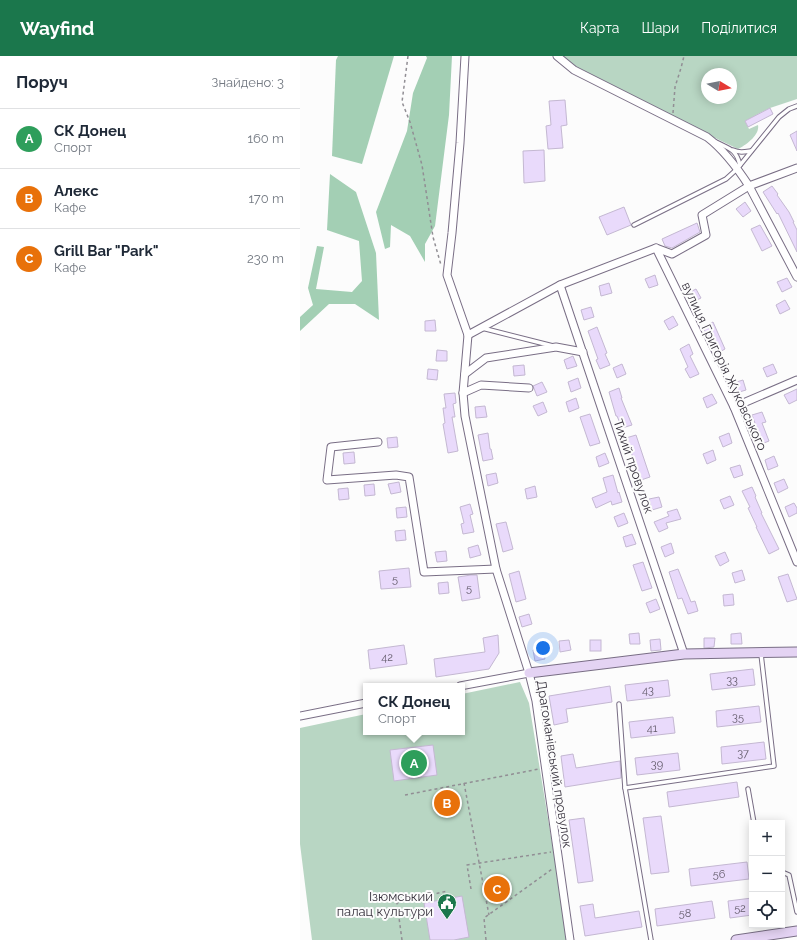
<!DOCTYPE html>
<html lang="uk">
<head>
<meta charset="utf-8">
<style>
	body { margin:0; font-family:Raleway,sans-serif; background:#f6f6f7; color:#1f2937 }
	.controls { position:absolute; right:12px; bottom:12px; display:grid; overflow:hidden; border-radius:0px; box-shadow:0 2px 10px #0003 }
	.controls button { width:36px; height:36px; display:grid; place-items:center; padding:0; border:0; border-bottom:1px solid #e0e1e3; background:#fff; color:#1f2937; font:20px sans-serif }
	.compass { position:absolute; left:401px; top:12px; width:36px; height:36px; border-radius:50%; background:#fff; box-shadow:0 2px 10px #0003; rotate:100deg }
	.you { position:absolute; left:243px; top:592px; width:14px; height:14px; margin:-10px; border:3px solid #fff; border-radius:50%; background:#1a73e8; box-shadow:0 0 0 6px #1a73e833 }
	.badge { display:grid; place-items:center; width:26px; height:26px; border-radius:50%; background:#1b774c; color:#fff; font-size:13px; font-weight:700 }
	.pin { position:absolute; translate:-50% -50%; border:2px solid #fff; box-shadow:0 1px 4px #0006 }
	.popup { position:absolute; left:63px; top:627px; width:102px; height:52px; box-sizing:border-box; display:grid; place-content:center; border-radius:0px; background:#fff; filter:drop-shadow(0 1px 3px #0005); font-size:13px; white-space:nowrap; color:#747a83 }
	.popup b { font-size:15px; color:#1f2937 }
	.popup::after { content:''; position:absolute; left:50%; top:100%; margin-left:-8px; border:8px solid transparent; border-top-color:#fff }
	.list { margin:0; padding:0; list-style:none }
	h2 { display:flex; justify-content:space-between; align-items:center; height:52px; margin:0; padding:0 16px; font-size:17px }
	h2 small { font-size:13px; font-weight:400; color:#747a83 }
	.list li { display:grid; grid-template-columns:26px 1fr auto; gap:12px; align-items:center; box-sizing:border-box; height:60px; padding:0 16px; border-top:1px solid #e0e1e3 }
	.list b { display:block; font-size:15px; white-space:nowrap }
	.list p { margin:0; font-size:13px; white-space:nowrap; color:#747a83 }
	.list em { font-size:13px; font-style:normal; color:#747a83 }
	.icon { flex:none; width:22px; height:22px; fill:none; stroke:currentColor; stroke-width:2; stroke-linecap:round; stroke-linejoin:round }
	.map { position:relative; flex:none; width:497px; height:884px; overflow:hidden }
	header { display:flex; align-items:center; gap:24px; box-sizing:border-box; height:56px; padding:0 20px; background:#1b774c; color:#fff }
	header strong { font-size:19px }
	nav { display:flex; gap:22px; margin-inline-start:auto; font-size:14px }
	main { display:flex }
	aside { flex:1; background:#fff }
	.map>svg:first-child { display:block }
</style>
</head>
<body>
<header>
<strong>Wayfind</strong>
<nav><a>Карта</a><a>Шари</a><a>Поділитися</a></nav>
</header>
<main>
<aside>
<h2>Поруч<small>Знайдено: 3</small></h2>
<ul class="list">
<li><span class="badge" style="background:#2e9e5b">A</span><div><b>СК Донец</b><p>Спорт</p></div><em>160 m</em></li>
<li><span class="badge" style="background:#e8710a">B</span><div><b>Алекс</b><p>Кафе</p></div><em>170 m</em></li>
<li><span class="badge" style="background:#e8710a">C</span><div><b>Grill Bar &quot;Park&quot;</b><p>Кафе</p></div><em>230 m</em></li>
</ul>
</aside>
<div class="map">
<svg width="497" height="884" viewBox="0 0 497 884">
	<rect width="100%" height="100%" fill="#fcfcfc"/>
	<g fill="#b8d6c3" fill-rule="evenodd">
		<path d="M257 0H497V43L470 52 445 65 449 73 458 69C460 79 446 89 438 93L274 14ZM407 18H431V42H407Z"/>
		<polygon points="220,626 229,647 268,884 12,884 0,788 0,672 66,658 66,676 162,676 162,638"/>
	</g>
	<g fill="#a3cfb4">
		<polygon points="38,0 94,0 62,108 32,100 36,4"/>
		<polygon points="126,0 152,0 149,59 135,170 125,188 125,206 110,180 91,169 90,191 85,193 76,156 107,75 113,37 127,2"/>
		<polygon points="30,118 56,136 76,197 79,264 55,248 29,248 0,275 0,261 13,249 8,232 17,190 24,191 16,233 52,236 62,225 59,185 27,174"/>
	</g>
	<g fill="#e9dafb" stroke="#c4b8d2">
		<polygon points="265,44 267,69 261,70 263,92 248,93 246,70 251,69 249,45"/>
		<polygon points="470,52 473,58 448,71 445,65"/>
		<polygon points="497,75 497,95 490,79"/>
		<polygon points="244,94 245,125 224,127 223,95"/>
		<polygon points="472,130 478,138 477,139 489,156 494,166 493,166 497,174 497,196 478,157 477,158 463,136"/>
		<polygon points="445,146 451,155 443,161 436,153"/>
		<polygon points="324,151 331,169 307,179 299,161"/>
		<polygon points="397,167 400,176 372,192 365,190 362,183"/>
		<polygon points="460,169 472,190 462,195 451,173"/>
		<polygon points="355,219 358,229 349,232 345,223"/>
		<polygon points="487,222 492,231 482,236 477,226"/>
		<polygon points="309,227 312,237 301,240 299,230"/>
		<polygon points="396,233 401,242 391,247 386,238"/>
		<polygon points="485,244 490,253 480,258 476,249"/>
		<polygon points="291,251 294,261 284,264 281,254"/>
		<polygon points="373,260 378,269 369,274 364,265"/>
		<polygon points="135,264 136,275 125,275 125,265"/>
		<polygon points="413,266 425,293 416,298 403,271"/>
		<polygon points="297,271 307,297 305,298 310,309 300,313 296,304 298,303 288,275"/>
		<polygon points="389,288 393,298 390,300 399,318 390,322 385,313 388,311 380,293"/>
		<polygon points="137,294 147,295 147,305 136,305"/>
		<polygon points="273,300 277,310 267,313 264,304"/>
		<polygon points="322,308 326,318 317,322 313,312"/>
		<polygon points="473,308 477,317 467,321 463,312"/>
		<polygon points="224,309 225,319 214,320 213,310"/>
		<polygon points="128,313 138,314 137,324 127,323"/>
		<polygon points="278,322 281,332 271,336 268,326"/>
		<polygon points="443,324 446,334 436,337 433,327"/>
		<polygon points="242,326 247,336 237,340 233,330"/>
		<polygon points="319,332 322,342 321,342 332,369 322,372 317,360 316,360 309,336"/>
		<polygon points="497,333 497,344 489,348 484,339"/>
		<polygon points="155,337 156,347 153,348 155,361 152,361 158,395 148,397 143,368 145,367 143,352 146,352 144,338"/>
		<polygon points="412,338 417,347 407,352 403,342"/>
		<polygon points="276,342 279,352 269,356 266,346"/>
		<polygon points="243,346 247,356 238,360 233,350"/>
		<polygon points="185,350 187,361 176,362 175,351"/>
		<polygon points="462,356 466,366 462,367 469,385 459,389 456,379 459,378 452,359"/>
		<polygon points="290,358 300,387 290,390 280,361"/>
		<polygon points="188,377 190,393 191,393 193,403 183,405 178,379"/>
		<polygon points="429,377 432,387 423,391 419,381"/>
		<polygon points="336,379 350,421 341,424 326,382"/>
		<polygon points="97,381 98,391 88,392 87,382"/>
		<polygon points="413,394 416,404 407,408 403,398"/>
		<polygon points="54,396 55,407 44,408 43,397"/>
		<polygon points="305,397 309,407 299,411 296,401"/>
		<polygon points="474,400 478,410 468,414 465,404"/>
		<polygon points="440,409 443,419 434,422 430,412"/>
		<polygon points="196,417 198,427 188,430 186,419"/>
		<polygon points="313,419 318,437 319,436 322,446 312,449 311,445 296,452 292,442 307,436 303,422"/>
		<polygon points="484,423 488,432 478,437 474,427"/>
		<polygon points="99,426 101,436 91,438 88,428"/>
		<polygon points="74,428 75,439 65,440 64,429"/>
		<polygon points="235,430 237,441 227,443 225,433"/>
		<polygon points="452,431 456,440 455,441 462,457 461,457 479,493 469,498 456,471 457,471 448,452 450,451 442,435"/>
		<polygon points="48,432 49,443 39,444 38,433"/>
		<polygon points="430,440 434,449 424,453 420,444"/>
		<polygon points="359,441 362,451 352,454 349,443"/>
		<polygon points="494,447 497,452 497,457 489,461 485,451"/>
		<polygon points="170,448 173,458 170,459 174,476 163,478 161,468 164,467 160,451"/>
		<polygon points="106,451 107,461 97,462 96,452"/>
		<polygon points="377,453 381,463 366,467 368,472 359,476 354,466 369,460 367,456"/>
		<polygon points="324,457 328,467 318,471 314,461"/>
		<polygon points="206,466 213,493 203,496 196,468"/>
		<polygon points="105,474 106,484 96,485 95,475"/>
		<polygon points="332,478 336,488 326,491 323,481"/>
		<polygon points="371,487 374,497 365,501 361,491"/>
		<polygon points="178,489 181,499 170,502 168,492"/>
		<polygon points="146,495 147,505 137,506 135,496"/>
		<polygon points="425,496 429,505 420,510 415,500"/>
		<polygon points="343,506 352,532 342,535 333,509"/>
		<polygon points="109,512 111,531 81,533 79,515"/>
		<polygon points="378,513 391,546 395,545 398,555 388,558 382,542 378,543 369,516"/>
		<polygon points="442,514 445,524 435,527 432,517"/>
		<polygon points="219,515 226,543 216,546 209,518"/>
		<polygon points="488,518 497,543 487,546 478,521"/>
		<polygon points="171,519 177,519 180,542 162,545 158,521"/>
		<polygon points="148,526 149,537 139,538 138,527"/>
		<polygon points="433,538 434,549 424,550 423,539"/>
		<polygon points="356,543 360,553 350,557 346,547"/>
		<polygon points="229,558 232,568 222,571 219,561"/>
		<polygon points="339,577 340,588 330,588 329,578"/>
		<polygon points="441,577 442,588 431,588 431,578"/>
		<polygon points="198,579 199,597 189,613 136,621 134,603 185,596 183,582"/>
		<polygon points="404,582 415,582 414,591 404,592"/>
		<polygon points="360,583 361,594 351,595 350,584"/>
		<polygon points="269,584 271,594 260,596 259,585"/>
		<rect x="290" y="584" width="11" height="11"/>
		<polygon points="104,589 107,608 70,613 68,594"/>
		<polygon points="243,593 245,603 235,605 233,594"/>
		<polygon points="453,613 455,629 412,634 410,618"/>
		<polygon points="368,624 370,640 327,645 325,629"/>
		<polygon points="310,630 312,646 266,653 268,666 254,669 249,640"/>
		<polygon points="459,650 461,666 417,671 416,655"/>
		<polygon points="373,661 375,677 331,682 329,666"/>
		<polygon points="464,686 466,703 422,708 421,691"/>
		<polygon points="133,689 137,719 94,725 90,694"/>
		<polygon points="378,697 380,714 337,719 335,702"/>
		<polygon points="273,698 276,712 320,705 321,722 265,731 261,700"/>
		<polygon points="437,726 439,741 369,751 367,736"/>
		<polygon points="157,739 160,751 137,755 134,743"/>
		<polygon points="361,760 369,816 351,818 343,762"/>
		<polygon points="284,762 293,825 278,827 269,764"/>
		<polygon points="447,806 449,823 391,830 389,813"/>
		<polygon points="205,823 207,841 190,843 187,825"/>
		<polygon points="162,840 169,881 154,884 130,884 124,847"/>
		<polygon points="452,842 452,859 430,862 428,845"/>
		<polygon points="412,845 415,862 357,870 355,853"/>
		<polygon points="293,848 295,862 339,855 342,871 285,880 280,850"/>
	</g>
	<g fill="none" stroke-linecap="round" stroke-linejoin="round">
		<defs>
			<g id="lane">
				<path d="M416 86C430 93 436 93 440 109"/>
				<path d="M433 94C440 97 444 96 451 95"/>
				<polyline points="334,169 426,123 437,113 479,61 489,53 497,50"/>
				<polyline points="182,272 253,290"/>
				<polyline points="319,648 325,732"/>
				<polyline points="448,733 454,767"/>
				<polyline points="482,816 489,819 497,856"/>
				<polyline points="351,884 325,732 474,710 461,598"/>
			</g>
			<g id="street">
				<polyline points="165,0 160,87 152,177 147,219 168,279 163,337 165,360 196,513 229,617 236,645 270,884"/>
				<path d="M257 0 274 14 407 81C424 94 438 113 449 130L497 221"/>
				<polyline points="356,192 434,351 497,506"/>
				<polyline points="260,229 384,598"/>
				<polyline points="168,279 260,229 356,192 372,198 406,179 402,159 449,130 497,112"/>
				<polyline points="165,318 186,302 256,291 283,296"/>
				<polyline points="163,337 181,329 229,332"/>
				<polyline points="434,351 497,324"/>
				<polyline points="78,386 31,391 27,424 96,419 109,421 124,516 196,513"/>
				<polyline points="160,630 229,617"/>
				<polyline points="0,660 66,647"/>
			</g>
			<g id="secondary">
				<polyline points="229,617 384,598 497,596"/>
				<polyline points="436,884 497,875"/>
			</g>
		</defs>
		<use href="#lane" stroke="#796e85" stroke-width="5.5"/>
		<use href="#street" stroke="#796e85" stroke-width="9"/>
		<use href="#secondary" stroke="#796e85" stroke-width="11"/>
		<g stroke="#918e94" stroke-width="1.5" stroke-dasharray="3 3" stroke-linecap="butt">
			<polyline points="108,0 102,46 110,66 122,109 133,181 141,209"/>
			<polyline points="373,57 375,31 381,12 384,0"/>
			<polyline points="164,727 189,859"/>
			<polyline points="105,739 239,713"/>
			<polyline points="171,833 167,809 251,796"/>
			<polyline points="102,884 97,847 147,835"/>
			<polyline points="186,884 184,862 252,813"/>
		</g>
		<use href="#lane" stroke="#fff" stroke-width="3.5"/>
		<use href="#street" stroke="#fff" stroke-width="7"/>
		<use href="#secondary" stroke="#e4d3f3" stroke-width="9"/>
	</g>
	<defs>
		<symbol id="civic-pin" viewBox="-11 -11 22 30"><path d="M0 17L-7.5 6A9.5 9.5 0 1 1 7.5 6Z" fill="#1b774c" stroke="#fcfcfc"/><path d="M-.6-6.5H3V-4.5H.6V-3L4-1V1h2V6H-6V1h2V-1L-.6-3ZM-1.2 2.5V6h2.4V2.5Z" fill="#fff"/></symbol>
	</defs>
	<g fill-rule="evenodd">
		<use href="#civic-pin" x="136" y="836" width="22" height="30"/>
	</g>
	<g text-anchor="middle" stroke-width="4" stroke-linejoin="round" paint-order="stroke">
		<g font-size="11" fill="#645c6c">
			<text x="95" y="527">5</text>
			<text x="169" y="536">5</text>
			<text x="87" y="605">42</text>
			<text x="432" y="628">33</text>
			<text x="348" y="638">43</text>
			<text x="438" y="665">35</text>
			<text x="352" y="676">41</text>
			<text x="443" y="701">37</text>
			<text x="357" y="712">39</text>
			<text x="419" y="822">56</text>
			<text x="440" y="856">52</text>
			<text x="385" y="861">58</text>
		</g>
		<g font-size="13" fill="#37323d" stroke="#fcfcfc">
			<text transform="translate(425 310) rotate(65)" y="5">вулиця Григорія Жуковського</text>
			<text transform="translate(334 410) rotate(71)" y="5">Тихий провулок</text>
			<text transform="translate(255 708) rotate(81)" y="5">Драгоманівський провулок</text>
		</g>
		<g font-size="13" fill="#37323d" stroke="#fcfcfc" text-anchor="end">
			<text x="133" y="845">Ізюмський<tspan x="133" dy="15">палац культури</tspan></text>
		</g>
	</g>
</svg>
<div class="controls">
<button>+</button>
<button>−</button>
<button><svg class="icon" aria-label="locate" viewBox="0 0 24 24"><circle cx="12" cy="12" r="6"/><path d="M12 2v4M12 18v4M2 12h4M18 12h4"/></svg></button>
</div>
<svg class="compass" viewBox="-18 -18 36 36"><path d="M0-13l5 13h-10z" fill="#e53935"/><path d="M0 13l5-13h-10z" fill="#747a83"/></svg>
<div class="you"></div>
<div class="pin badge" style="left:114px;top:707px;background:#2e9e5b">A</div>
<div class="popup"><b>СК Донец</b>Спорт</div>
<div class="pin badge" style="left:147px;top:747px;background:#e8710a">B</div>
<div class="pin badge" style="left:197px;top:833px;background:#e8710a">C</div>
</div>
</main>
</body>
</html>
